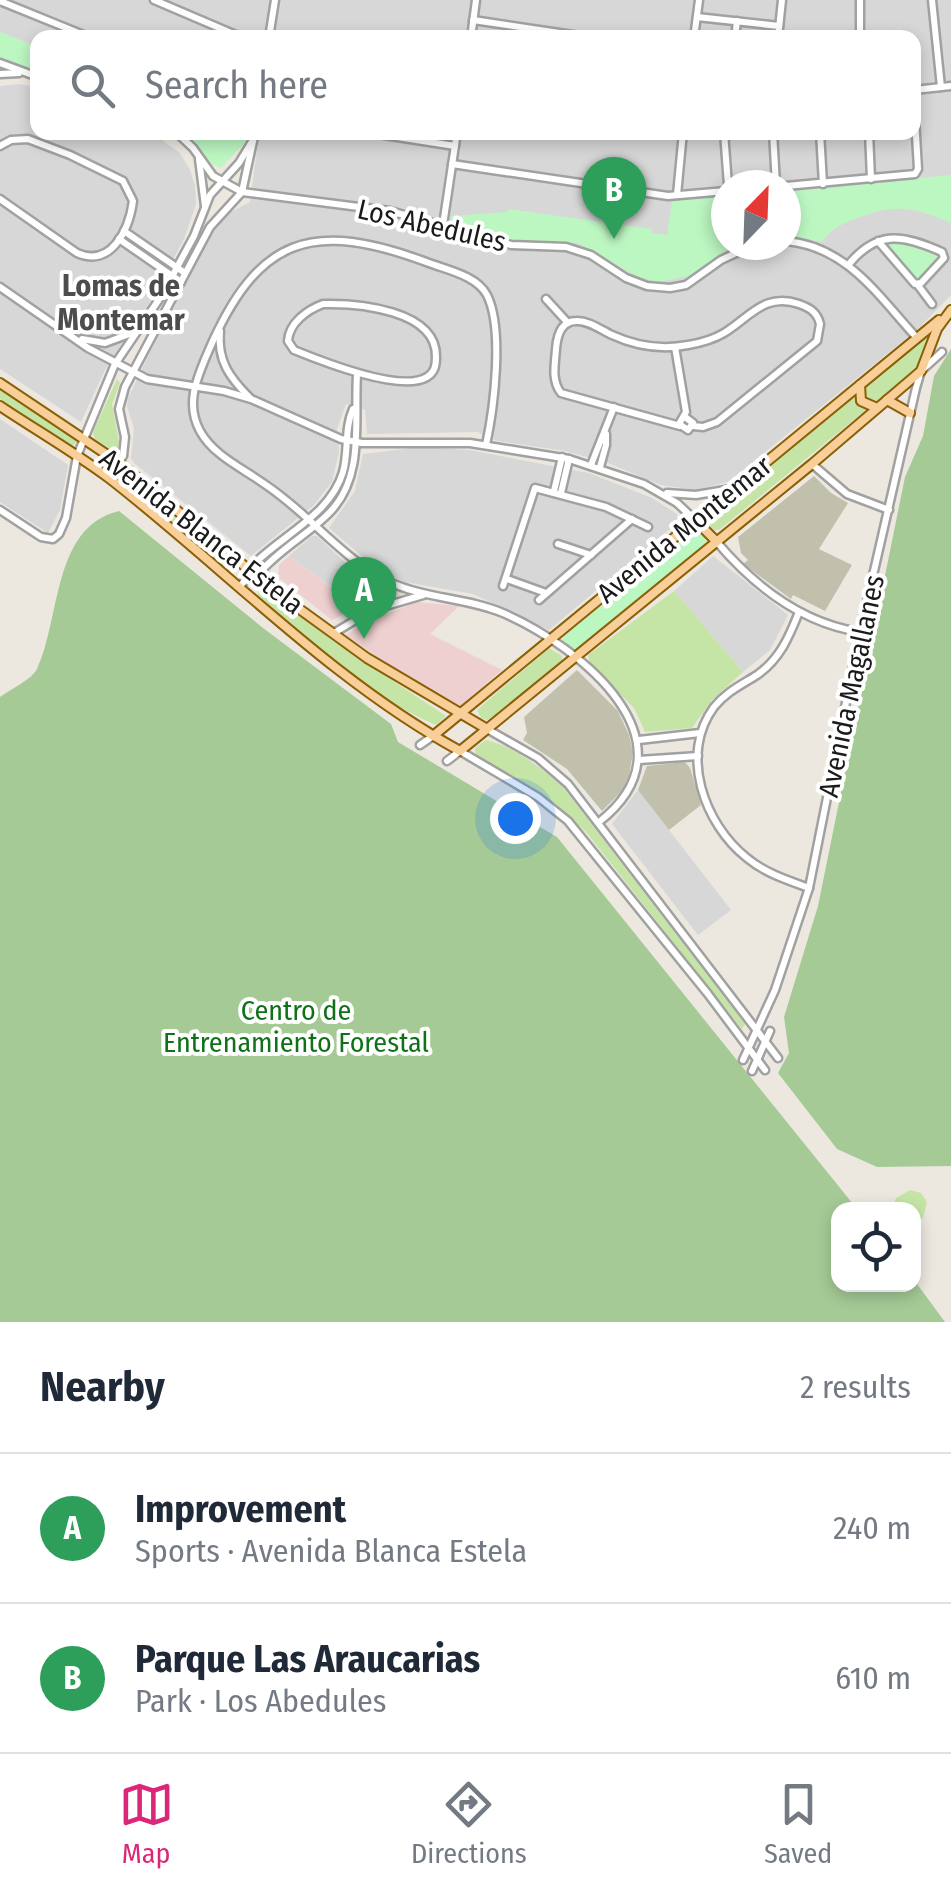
<!DOCTYPE html>
<html lang="en">
<head>
<meta charset="utf-8">
<style>
	body { margin:0; font-family:"Fira Sans Condensed",sans-serif; background:#f6f6f7; color:#1f2937 }
	.controls { position:absolute; right:30px; bottom:30px; display:grid; overflow:hidden; border-radius:20px; box-shadow:0 5px 15px #0003 }
	.controls button { width:90px; height:90px; display:grid; place-items:center; padding:0; border:0; border-bottom:2px solid #e0e1e3; background:#fff; color:#1f2937; font:50px sans-serif }
	.compass { position:absolute; left:711px; top:170px; width:90px; height:90px; border-radius:50%; background:#fff; box-shadow:0 5px 15px #0003; rotate:23deg }
	.you { position:absolute; left:515px; top:818px; width:35px; height:35px; margin:-25px; border:8px solid #fff; border-radius:50%; background:#1a73e8; box-shadow:0 0 0 15px #1a73e833 }
	.badge { display:grid; place-items:center; width:65px; height:65px; border-radius:50%; background:#db2777; color:#fff; font-size:32px; font-weight:700 }
	.pin { position:absolute; translate:-50% -82px; filter:drop-shadow(0 2px 5px #0008) }
	.pin::after { content:''; position:absolute; top:52px; width:35px; height:30px; background:inherit; clip-path:polygon(0 0,100% 0,50% 100%) }
	.list { margin:0; padding:0; list-style:none }
	h2 { display:flex; justify-content:space-between; align-items:center; height:130px; margin:0; padding:0 40px; font-size:42px }
	h2 small { font-size:32px; font-weight:400; color:#747a83 }
	.list li { display:grid; grid-template-columns:65px 1fr auto; gap:30px; align-items:center; box-sizing:border-box; height:150px; padding:0 40px; border-top:2px solid #e0e1e3 }
	.list b { display:block; font-size:38px; white-space:nowrap }
	.list p { margin:0; font-size:32px; white-space:nowrap; color:#747a83 }
	.list em { font-size:32px; font-style:normal; color:#747a83 }
	.icon { flex:none; width:55px; height:55px; fill:none; stroke:currentColor; stroke-width:2; stroke-linecap:round; stroke-linejoin:round }
	.map { position:relative; flex:none; width:951px; height:1322px; overflow:hidden }
	.search { position:absolute; background:#fff; box-shadow:0 5px 15px #0003; left:30px; right:30px; top:30px; height:110px; display:flex; align-items:center; gap:25px; box-sizing:border-box; padding:0 35px; border-radius:20px; color:#747a83; font-size:38px }
	.sheet { height:430px; background:#fff }
	nav { display:flex; justify-content:space-around; align-items:center; box-sizing:border-box; height:140px; border-top:2px solid #e0e1e3; background:#fff; font-size:28px; color:#747a83 }
	nav a { display:grid; justify-items:center; gap:5px }
	nav .on { color:#db2777 }
	.map>svg:first-child { display:block }
</style>
</head>
<body>
<div class="map">
<svg width="951" height="1322" viewBox="0 0 951 1322">
	<rect width="100%" height="100%" fill="#ece8e0"/>
	<g fill="#d8d7d7" fill-rule="evenodd">
		<path d="M0 0H951V295L918 329 728 482 695 490 661 485 608 463 565 451 497 441 478 432 367 434 365 410 346 404 337 429 339 452 332 482 314 505 251 556 134 463 131 458 134 429 127 406 128 398 150 352 214 228 229 213 250 202 259 135 249 133 914 132V38H38L37 47 0 32ZM726 185H786V245H726Z"/>
		<polygon points="19,84 37,87 38,132 152,133 180,153 190,170 195,186 196,204 184,239 155,294 133,328 124,333 125,339 105,370 81,422 0,369 0,86"/>
		<polygon points="0,419 68,465 60,510 48,533 0,502"/>
		<polygon points="421,447 469,450 589,473 652,498 677,514 678,522 549,630 473,594 405,582 377,569 329,528 355,491 363,454"/>
		<polygon points="312,536 317,536 351,568 389,590 389,595 359,607 289,556"/>
		<polygon points="713,556 788,615 770,650 743,672 674,591"/>
		<polygon points="638,790 731,910 698,935 612,824"/>
	</g>
	<g fill="#edd0cf">
		<polygon points="289,556 349,601 359,607 332,620 278,577 279,565"/>
		<polygon points="417,602 459,606 430,634 502,670 460,706 393,668 346,635 365,622"/>
	</g>
	<g fill="#c0c0ac">
		<polygon points="814,476 831,493 848,503 819,549 852,565 825,611 793,595 791,599 743,564 748,560 741,553 738,537"/>
		<polygon points="577,670 618,711 629,735 633,752 629,776 623,790 602,811 567,769 523,740 527,733 524,717"/>
		<polygon points="685,762 690,768 701,805 669,830 638,790 647,766"/>
	</g>
	<g fill="#c5e5a6">
		<polygon points="929,334 918,368 874,404 864,399 862,389"/>
		<polygon points="117,379 120,383 112,404 119,442 118,448 112,450 95,439 93,432"/>
		<polygon points="0,388 76,440 76,443 72,446 0,399"/>
		<polygon points="855,394 858,404 867,409 719,530 714,530 706,522 707,516"/>
		<polygon points="117,468 237,565 236,571 231,572 112,475"/>
		<path d="M265 587 333 641 446 716 436 725C376 701 306 638 258 595L259 589Z"/>
		<polygon points="674,591 743,672 712,700 692,728 645,732 634,708 590,664 588,655"/>
		<polygon points="549,648 562,656 562,661 497,714 487,720 481,718 477,710"/>
		<path d="M486 740C513 746 543 769 564 788L745 1024 742 1029 586 832 539 791 476 756 475 748Z"/>
		<polygon points="910,1190 921,1193 927,1202 923,1218 914,1224 914,1210 893,1209 896,1198"/>
	</g>
	<g fill="#a5ca96">
		<polygon points="951,349 951,1166 877,1167 837,1149 778,1073 789,1053 784,1017 818,906 905,477 923,436 934,376"/>
		<path d="M119 511 263 628 391 724 398 742 557 837 857 1209 838 1210V1284H914V1280L945 1322H0V697C11 689 31 680 37 669 61 618 52 527 119 511Z"/>
	</g>
	<g fill="#bcf6c1">
		<polygon points="0,32 37,47 37,73 0,59"/>
		<path d="M180 133H247L249 138 221 168C202 162 196 143 180 133Z"/>
		<path d="M951 175V223C913 207 895 203 855 219 840 225 832 228 822 242L786 235V190Z"/>
		<polygon points="726,196 726,245 734,245 689,276 658,282 636,276 578,243 499,239 454,224 450,216 507,212 508,209 652,229 652,233 667,235 672,201"/>
		<polygon points="894,243 914,244 940,258 917,279 886,245"/>
		<polygon points="694,529 705,538 706,543 575,650 562,642 563,637"/>
	</g>
	<g fill="none" stroke-linecap="round" stroke-linejoin="round">
		<defs>
			<g id="minor">
				<polyline points="154,0 236,35 251,38"/>
				<polyline points="932,0 941,87"/>
				<polyline points="0,1 91,38"/>
				<polyline points="697,17 779,26"/>
				<polyline points="473,20 593,38"/>
				<polyline points="269,38 275,0"/>
				<polyline points="471,38 476,0"/>
				<polyline points="694,38 699,0"/>
				<polyline points="735,38 737,21"/>
				<polyline points="778,38 782,0"/>
				<polyline points="860,38 860,0"/>
				<polyline points="0,63 38,77"/>
				<polyline points="0,74 19,73"/>
				<polyline points="914,90 951,86"/>
				<polyline points="176,132 193,148 213,176 242,192 390,211 511,245 566,247 591,255 626,278 647,286 670,288 686,285 721,260 753,245"/>
				<polyline points="365,132 455,146"/>
				<polyline points="724,132 728,185"/>
				<polyline points="773,132 776,185"/>
				<polyline points="820,132 823,184"/>
				<polyline points="869,132 871,179"/>
				<path d="M0 146 11 140 28 139 70 155 123 181 133 201C129 230 111 268 77 253L0 199"/>
				<polyline points="199,159 205,206"/>
				<polyline points="452,164 668,196 726,191"/>
				<polyline points="786,186 915,174 918,169 914,102"/>
				<polyline points="677,195 683,132"/>
				<polyline points="443,225 457,132"/>
				<polyline points="124,231 185,273"/>
				<polyline points="119,239 181,282"/>
				<path d="M786 241C847 246 879 297 917 338"/>
				<path d="M849 264C878 229 904 235 942 252L944 258 921 283 915 284 878 241"/>
				<polyline points="917,284 932,304"/>
				<polyline points="0,287 88,348 147,379 224,391 251,399 341,439 362,443 470,443 569,459 644,484 677,503 694,519"/>
				<polyline points="546,299 568,323"/>
				<path d="M323 304C358 303 437 310 436 357 436 365 435 372 427 377 401 393 321 361 294 350L288 341C289 323 307 310 323 304Z"/>
				<path d="M220 331C217 361 230 378 250 398"/>
				<polyline points="82,339 105,343 132,333"/>
				<polyline points="675,347 686,412 679,424 688,430 693,423 685,417"/>
				<path d="M680 426 561 393C551 380 555 364 556 349 557 336 561 321 576 321 588 320 601 330 612 335 636 346 662 350 688 345 700 343 714 339 724 333 750 317 765 292 799 304 810 308 817 312 820 324L817 341 717 422 703 427 693 426"/>
				<path d="M486 445C494 408 504 329 487 295 477 276 448 270 429 263 312 219 258 236 208 352 197 378 185 404 200 431 213 455 242 468 263 483 284 497 303 514 321 531 344 552 366 572 394 584 429 599 468 598 503 613 581 647 700 743 599 822"/>
				<polyline points="812,464 847,494 889,510"/>
				<polyline points="591,465 614,407"/>
				<polyline points="600,467 606,445 606,434"/>
				<polyline points="106,476 123,456 125,437 119,409 125,387 210,227 242,192 255,132"/>
				<polyline points="554,491 562,457"/>
				<polyline points="561,493 569,459"/>
				<polyline points="667,493 696,495 731,489"/>
				<polyline points="0,510 41,537 53,539 59,534 66,518 77,456 115,364 162,295 194,236 210,195 239,163 253,140"/>
				<path d="M716 541C754 586 801 623 860 632"/>
				<polyline points="558,544 591,555"/>
				<path d="M253 572 263 569C283 547 310 533 330 512 365 476 354 420 357 375"/>
				<polyline points="507,579 546,593"/>
				<path d="M240 586 253 572 256 562C285 534 331 513 343 472 349 451 344 429 353 409"/>
				<polyline points="503,586 535,488 606,507 648,527"/>
				<polyline points="539,600 632,519"/>
				<path d="M799 612C789 637 780 659 757 675 741 685 726 692 714 707 679 754 704 824 747 858 765 873 787 880 809 888"/>
				<polyline points="334,633 372,610 423,595"/>
				<polyline points="487,729 538,758 568,784 778,1058"/>
				<polyline points="639,740 700,733"/>
				<polyline points="420,745 433,736"/>
				<polyline points="639,760 698,756"/>
				<polyline points="447,761 460,751 538,797 568,821 708,994 765,1070"/>
				<polyline points="743,1060 775,990 809,888 860,632 916,388 921,371 942,352"/>
				<polyline points="752,1071 770,1031"/>
			</g>
			<g id="major">
				<polyline points="0,383 118,462 276,592 367,658 487,729"/>
				<polyline points="860,385 861,401 877,408"/>
				<polyline points="887,400 910,413"/>
				<path d="M0 406C36 430 74 452 109 478 225 568 330 680 460 751L812 464 921 371 937 329 951 310"/>
				<polyline points="694,519 716,541"/>
				<polyline points="433,736 939,320"/>
			</g>
		</defs>
		<use href="#minor" stroke="#a1a1a1" stroke-width="11"/>
		<use href="#major" stroke="#8b5f05" stroke-width="12"/>
		<use href="#minor" stroke="#fff" stroke-width="6"/>
		<use href="#major" stroke="#f8cf99" stroke-width="8"/>
	</g>
	<g text-anchor="middle" stroke-width="8" stroke-linejoin="round" paint-order="stroke">
		<g font-size="28" fill="#1a1a1a" stroke="#fff">
			<text transform="translate(432 225) rotate(13)" y="10">Los Abedules</text>
			<text transform="translate(684 529) rotate(-39)" y="10">Avenida Montemar</text>
			<text transform="translate(202 531) rotate(38)" y="10">Avenida Blanca Estela</text>
			<text transform="translate(851 686) rotate(-78)" y="10">Avenida Magallanes</text>
		</g>
		<g font-size="28" fill="#0f7217" stroke="#fff">
			<text x="296" y="1020">Centro de<tspan x="296" dy="32">Entrenamiento Forestal</tspan></text>
		</g>
		<g font-size="30" font-weight="bold" fill="#4d4d4d" stroke="#fff">
			<text x="121" y="296">Lomas de<tspan x="121" dy="34">Montemar</tspan></text>
		</g>
	</g>
</svg>
<div class="controls">
<button><svg class="icon" aria-label="locate" viewBox="0 0 24 24"><circle cx="12" cy="12" r="6"/><path d="M12 2v4M12 18v4M2 12h4M18 12h4"/></svg></button>
</div>
<svg class="compass" viewBox="-18 -18 36 36"><path d="M0-13l5 13h-10z" fill="#e53935"/><path d="M0 13l5-13h-10z" fill="#747a83"/></svg>
<div class="you"></div>
<div class="pin badge" style="left:364px;top:639px;background:#2e9e5b">A</div>
<div class="pin badge" style="left:614px;top:239px;background:#2e9e5b">B</div>
<div class="search"><svg class="icon" aria-label="search" viewBox="0 0 24 24"><circle cx="10" cy="10" r="6"/><path d="M15 15l6 6"/></svg>Search here</div>
</div>
<section class="sheet">
<h2>Nearby<small>2 results</small></h2>
<ul class="list">
<li><span class="badge" style="background:#2e9e5b">A</span><div><b>Improvement</b><p>Sports · Avenida Blanca Estela</p></div><em>240 m</em></li>
<li><span class="badge" style="background:#2e9e5b">B</span><div><b>Parque Las Araucarias</b><p>Park · Los Abedules</p></div><em>610 m</em></li>
</ul>
</section>
<nav>
<a class="on"><svg class="icon" aria-label="map" viewBox="0 0 24 24"><path d="M3 6l6-2 6 2 6-2v14l-6 2-6-2-6 2zM9 4v14M15 6v14"/></svg>Map</a>
<a><svg class="icon" aria-label="directions" viewBox="0 0 24 24"><path d="M12 3l9 9-9 9-9-9zM9 14v-3h6M13 9l2 2-2 2"/></svg>Directions</a>
<a><svg class="icon" aria-label="saved" viewBox="0 0 24 24"><path d="M7 4h10v16l-5-4-5 4z"/></svg>Saved</a>
</nav>
</body>
</html>
